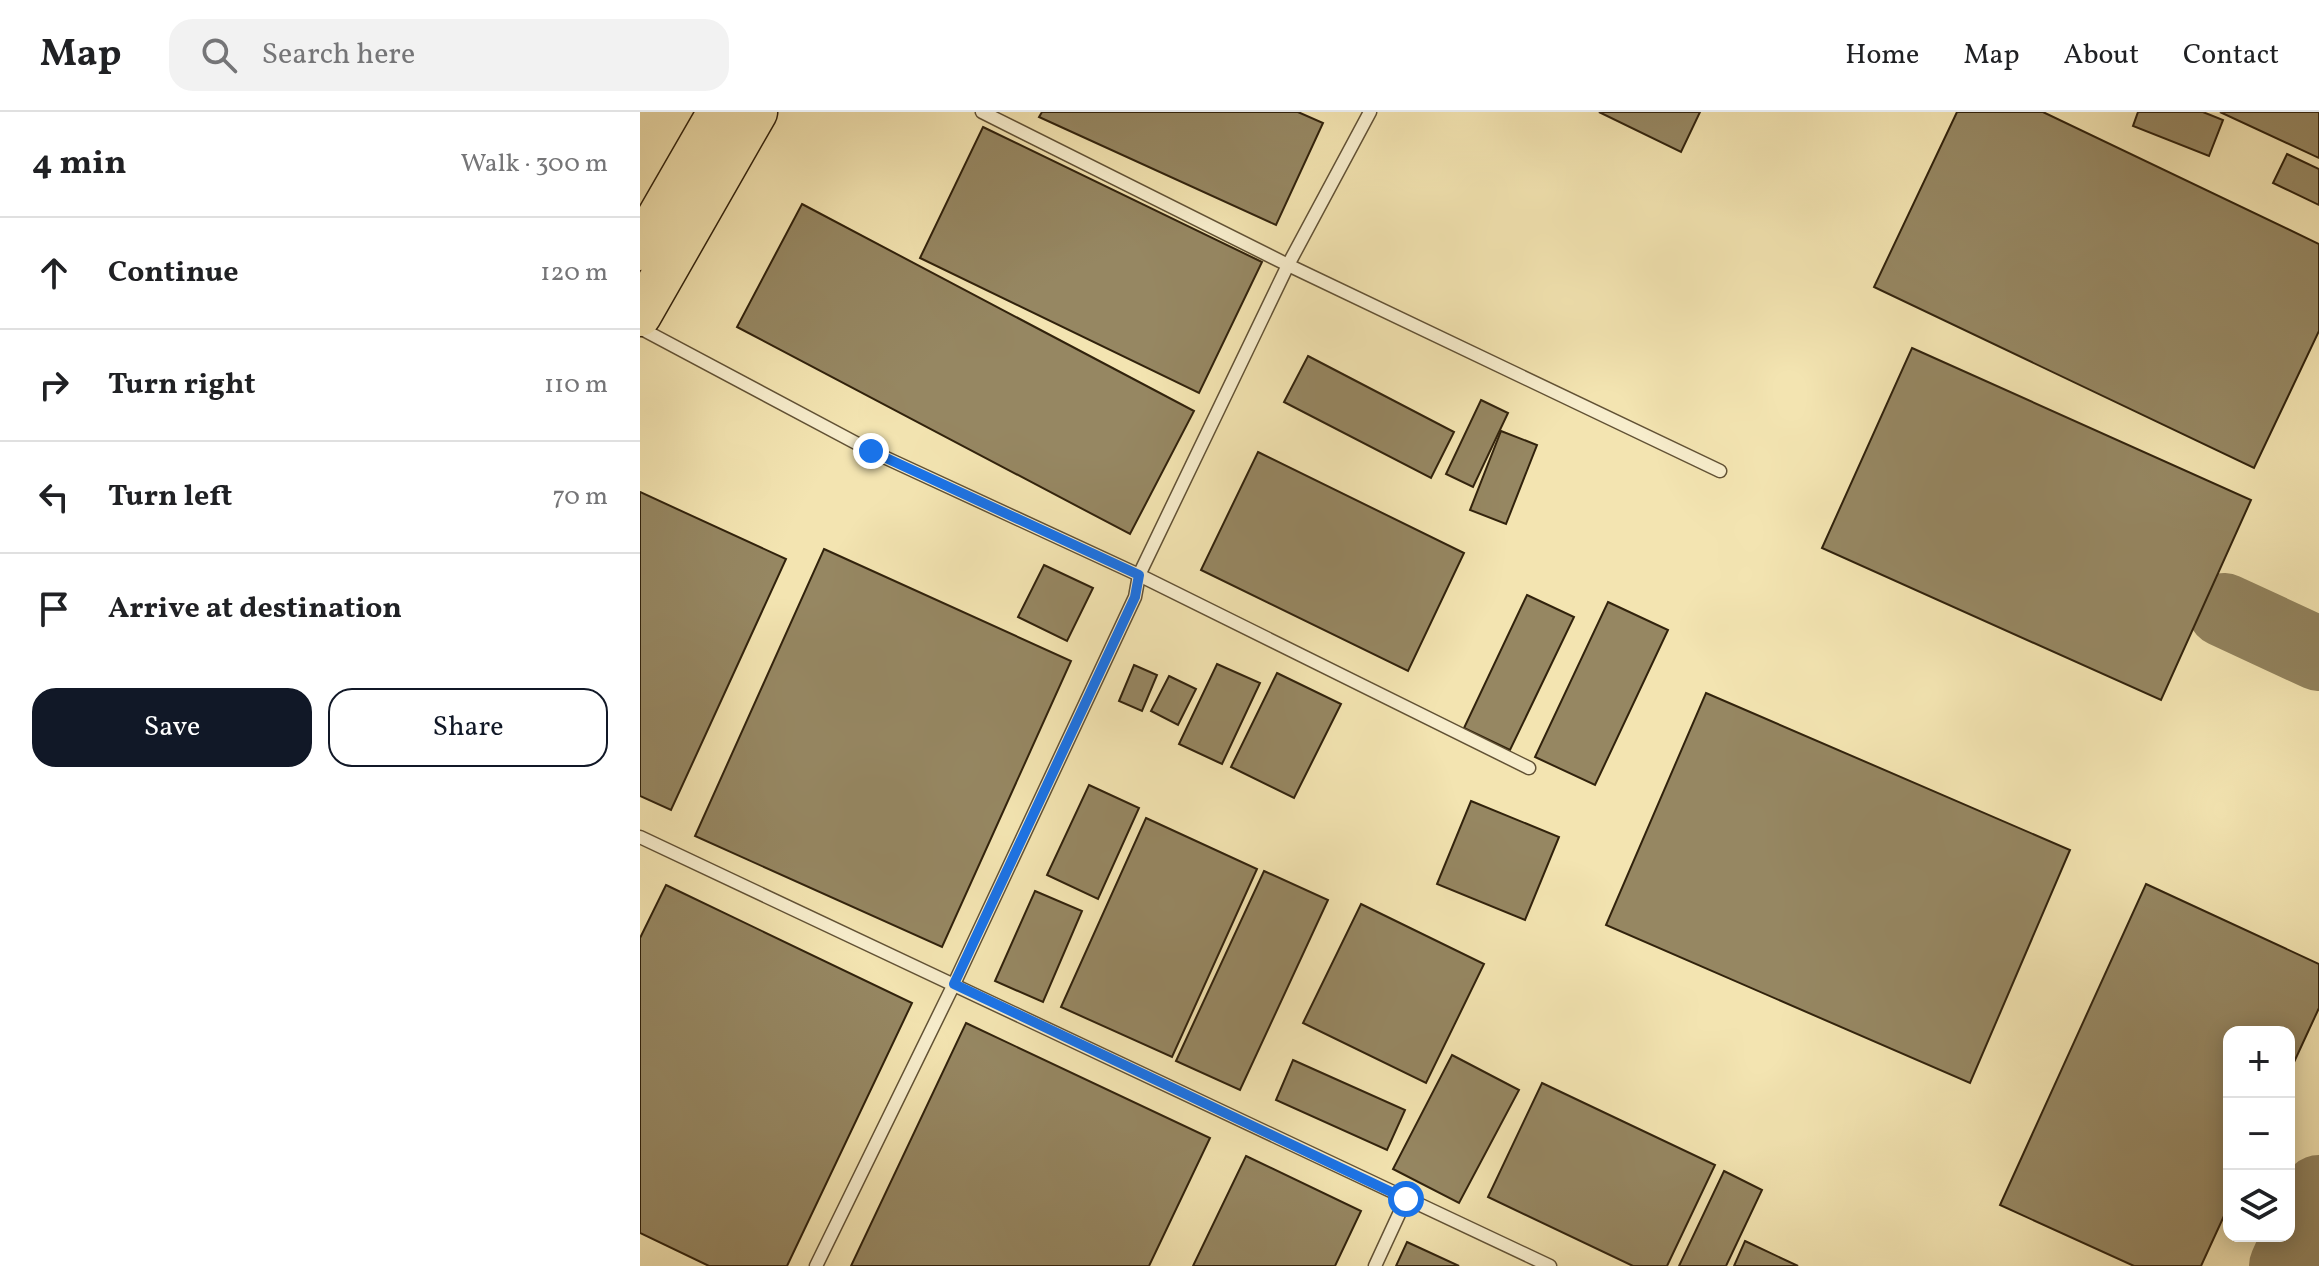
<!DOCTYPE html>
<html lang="en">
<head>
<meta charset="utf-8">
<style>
	body { margin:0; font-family:Vollkorn,serif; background:#f2f2f2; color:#202124 }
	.controls { position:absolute; right:24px; bottom:24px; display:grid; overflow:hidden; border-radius:16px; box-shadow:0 4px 20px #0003 }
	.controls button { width:72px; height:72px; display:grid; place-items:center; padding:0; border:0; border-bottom:2px solid #e0e0e0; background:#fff; color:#202124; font:40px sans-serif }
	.stop { position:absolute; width:24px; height:24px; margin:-18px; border:6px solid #1a73e8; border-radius:50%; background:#fff }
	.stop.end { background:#1a73e8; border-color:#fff; box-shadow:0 2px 8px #0008 }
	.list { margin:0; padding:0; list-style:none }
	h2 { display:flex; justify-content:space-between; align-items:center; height:104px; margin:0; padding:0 32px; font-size:34px }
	h2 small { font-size:26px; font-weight:400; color:#757577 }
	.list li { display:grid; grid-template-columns:52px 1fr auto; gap:24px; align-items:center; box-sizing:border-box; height:112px; padding:0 32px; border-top:2px solid #e0e0e0 }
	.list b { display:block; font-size:30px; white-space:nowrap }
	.list em { font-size:26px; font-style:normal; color:#757577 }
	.actions { display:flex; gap:16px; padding:24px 32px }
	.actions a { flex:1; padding:18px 0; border:2px solid #111827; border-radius:24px; text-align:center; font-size:28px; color:#111827 }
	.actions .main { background:#111827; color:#fff }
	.icon { flex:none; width:44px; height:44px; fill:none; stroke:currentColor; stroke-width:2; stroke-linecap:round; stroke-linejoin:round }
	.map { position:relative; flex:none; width:1679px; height:1154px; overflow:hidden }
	header { display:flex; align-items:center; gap:48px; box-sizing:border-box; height:112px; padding:0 40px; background:#fff; border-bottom:2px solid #e0e0e0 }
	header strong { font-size:38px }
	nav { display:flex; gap:44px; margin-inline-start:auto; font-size:28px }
	.search { width:560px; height:72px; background:#f2f2f2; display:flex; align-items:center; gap:20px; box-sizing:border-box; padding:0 28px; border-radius:24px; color:#757577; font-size:30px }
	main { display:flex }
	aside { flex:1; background:#fff }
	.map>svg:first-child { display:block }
</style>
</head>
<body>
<header>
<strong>Map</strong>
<div class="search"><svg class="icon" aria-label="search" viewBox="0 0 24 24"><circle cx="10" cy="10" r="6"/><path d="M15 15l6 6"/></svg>Search here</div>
<nav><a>Home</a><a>Map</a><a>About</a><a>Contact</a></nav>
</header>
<main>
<aside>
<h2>4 min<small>Walk · 300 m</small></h2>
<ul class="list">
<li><svg class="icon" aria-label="ahead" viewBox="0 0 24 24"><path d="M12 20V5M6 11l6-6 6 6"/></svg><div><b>Continue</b></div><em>120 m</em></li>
<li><svg class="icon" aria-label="right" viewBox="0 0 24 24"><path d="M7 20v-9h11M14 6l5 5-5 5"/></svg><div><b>Turn right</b></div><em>110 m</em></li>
<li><svg class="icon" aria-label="left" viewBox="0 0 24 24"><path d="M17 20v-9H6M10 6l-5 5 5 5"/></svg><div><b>Turn left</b></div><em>70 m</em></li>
<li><svg class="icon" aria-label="arrive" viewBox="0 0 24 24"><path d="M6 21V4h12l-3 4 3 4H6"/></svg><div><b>Arrive at destination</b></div></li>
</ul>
<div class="actions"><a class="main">Save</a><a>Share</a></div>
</aside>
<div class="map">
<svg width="1679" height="1154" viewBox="0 0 1679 1154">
	<rect width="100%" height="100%" fill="#f3e4b1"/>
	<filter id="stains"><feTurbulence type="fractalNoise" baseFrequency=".0025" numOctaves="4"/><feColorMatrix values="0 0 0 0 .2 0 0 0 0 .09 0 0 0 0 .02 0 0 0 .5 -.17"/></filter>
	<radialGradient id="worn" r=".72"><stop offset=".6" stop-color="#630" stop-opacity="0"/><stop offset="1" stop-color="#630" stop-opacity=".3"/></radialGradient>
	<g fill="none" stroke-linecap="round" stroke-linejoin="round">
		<g stroke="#92835e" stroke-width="74">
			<polyline points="1584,498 1679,542"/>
			<polyline points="1646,1154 1679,1080"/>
		</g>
	</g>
	<g fill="#968762" stroke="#31220c" stroke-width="2">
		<polygon points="402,0 658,0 683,11 636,113 399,5"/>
		<polygon points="959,0 1060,0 1041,40"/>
		<polygon points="1317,0 1403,0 1679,132 1679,219 1614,356 1234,175"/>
		<polygon points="1498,0 1563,0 1583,8 1569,44 1493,14"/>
		<polygon points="1580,0 1679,0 1679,46"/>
		<polygon points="343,15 622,150 559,281 280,146"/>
		<polygon points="1647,42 1679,57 1679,93 1633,71"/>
		<polygon points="162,92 554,299 490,422 97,215"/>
		<polygon points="1272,236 1611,388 1521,588 1182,436"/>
		<polygon points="668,244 814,320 791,366 644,290"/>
		<polygon points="841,288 868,301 833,375 806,362"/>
		<polygon points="861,319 897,333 866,412 830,398"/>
		<polygon points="618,340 824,441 768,559 561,458"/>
		<polygon points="0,380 146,447 31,698 0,684"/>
		<polygon points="184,437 431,549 302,835 55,724"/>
		<polygon points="404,453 453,476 427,529 378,505"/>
		<polygon points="887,483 934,505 870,638 824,616"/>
		<polygon points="968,490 1028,518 955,673 895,645"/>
		<polygon points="577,552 620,571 582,652 539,632"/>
		<polygon points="494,553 517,563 502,599 479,589"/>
		<polygon points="637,561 701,592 654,686 591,655"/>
		<polygon points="529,564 556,577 538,613 511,599"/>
		<polygon points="1066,581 1430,738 1330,971 966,813"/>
		<polygon points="449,673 499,696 458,787 407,763"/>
		<polygon points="831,689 919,725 885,808 797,772"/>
		<polygon points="506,706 617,757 532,945 421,895"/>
		<polygon points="624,759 688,788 600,978 536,949"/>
		<polygon points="1506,772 1679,852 1679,896 1649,961 1649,920 1589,920 1589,1093 1561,1154 1494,1154 1360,1093"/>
		<polygon points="26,773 272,891 147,1154 69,1154 0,1121 0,826"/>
		<polygon points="395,779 442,799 403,890 355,869"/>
		<polygon points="721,792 844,852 786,971 663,911"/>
		<polygon points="326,911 570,1026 509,1154 211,1154"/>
		<polygon points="812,943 879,978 819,1091 753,1057"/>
		<polygon points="653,948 765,998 747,1038 636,988"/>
		<polygon points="902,971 1075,1053 1027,1154 993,1154 848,1085"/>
		<polygon points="606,1044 721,1099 695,1154 553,1154"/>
		<polygon points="1084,1059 1122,1078 1086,1154 1039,1154"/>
		<polygon points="1105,1129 1158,1154 1094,1154"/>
		<polygon points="767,1130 819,1154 756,1154"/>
	</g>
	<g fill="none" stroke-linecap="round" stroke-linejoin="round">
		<defs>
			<g id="lane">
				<polyline points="342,0 648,153 1080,359"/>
				<polyline points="0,216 231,339 499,463 889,656"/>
				<polyline points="0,725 910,1154"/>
				<polyline points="176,1154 314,872 495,485 499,463 648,153 730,0"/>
				<polyline points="735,1154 766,1087"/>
			</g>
			<g id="primary">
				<polyline points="0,137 79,0"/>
				<polyline points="0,203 116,0"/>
			</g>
		</defs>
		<use href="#lane" stroke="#625235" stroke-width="15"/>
		<use href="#primary" stroke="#31220c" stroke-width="45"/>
		<use href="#lane" stroke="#f7edcc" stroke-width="12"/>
		<use href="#primary" stroke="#f3e4b1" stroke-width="42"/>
	</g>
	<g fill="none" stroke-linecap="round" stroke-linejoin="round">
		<polyline stroke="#1a73e8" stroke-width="10" points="231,339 499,463 495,485 314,872 766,1087"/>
	</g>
	<rect width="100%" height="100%" filter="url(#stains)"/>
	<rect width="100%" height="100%" fill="url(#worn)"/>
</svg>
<div class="controls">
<button>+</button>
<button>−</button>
<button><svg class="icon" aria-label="layers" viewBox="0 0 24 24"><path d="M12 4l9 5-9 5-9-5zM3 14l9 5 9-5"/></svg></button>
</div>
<div class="stop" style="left:766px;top:1087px"></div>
<div class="stop end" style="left:231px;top:339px"></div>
</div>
</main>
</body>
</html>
